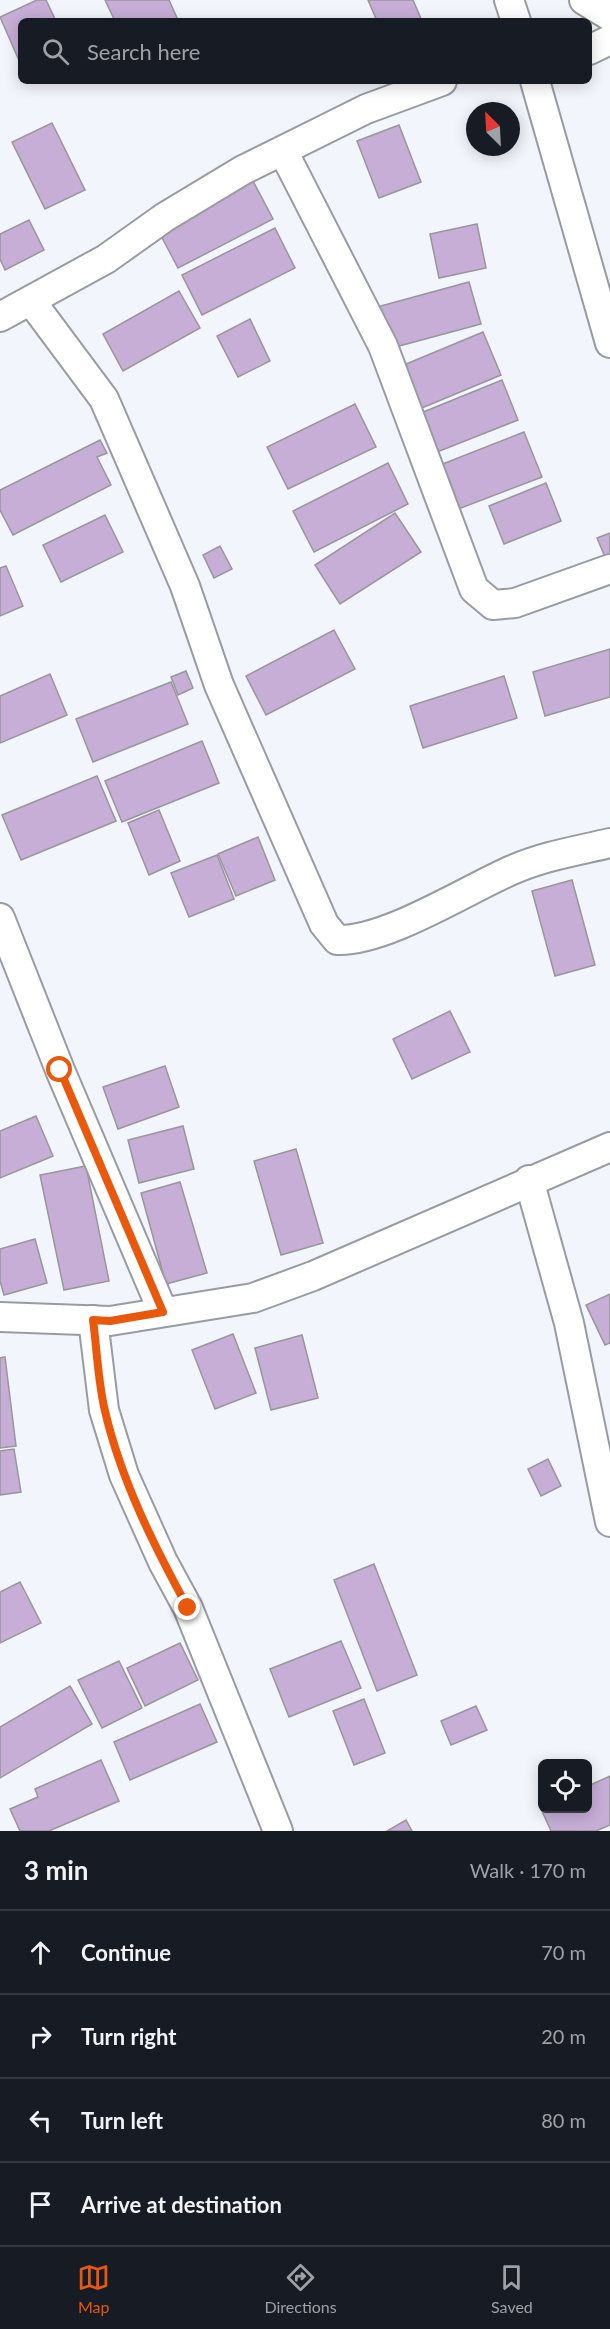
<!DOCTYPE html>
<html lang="en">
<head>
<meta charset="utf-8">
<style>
	body { margin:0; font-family:Lato,sans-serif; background:#242831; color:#f1f3f6 }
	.controls { position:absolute; right:18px; bottom:18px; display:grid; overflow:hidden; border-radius:9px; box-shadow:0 3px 15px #0003 }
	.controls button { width:54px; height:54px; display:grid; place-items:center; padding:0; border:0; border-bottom:2px solid #363941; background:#171b24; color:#f1f3f6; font:30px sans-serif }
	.compass { position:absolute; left:466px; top:102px; width:54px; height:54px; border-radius:50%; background:#171b24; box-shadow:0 3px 15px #0003; rotate:336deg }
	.stop { position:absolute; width:18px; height:18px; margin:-14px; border:4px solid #ea580c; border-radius:50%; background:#fff }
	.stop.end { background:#ea580c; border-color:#fff; box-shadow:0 2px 6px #0008 }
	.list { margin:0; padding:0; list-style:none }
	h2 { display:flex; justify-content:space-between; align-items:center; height:78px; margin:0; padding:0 24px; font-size:26px }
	h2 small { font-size:20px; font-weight:400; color:#9ea1a6 }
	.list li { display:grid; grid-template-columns:39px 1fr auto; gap:18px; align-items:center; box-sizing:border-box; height:84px; padding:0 24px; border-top:2px solid #363941 }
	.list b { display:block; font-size:22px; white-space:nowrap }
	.list em { font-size:20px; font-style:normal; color:#9ea1a6 }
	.icon { flex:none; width:33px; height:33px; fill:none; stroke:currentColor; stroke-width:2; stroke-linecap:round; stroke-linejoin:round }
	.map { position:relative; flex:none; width:610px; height:1831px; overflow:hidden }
	.search { position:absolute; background:#171b24; box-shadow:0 3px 15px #0003; left:18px; right:18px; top:18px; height:66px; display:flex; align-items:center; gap:15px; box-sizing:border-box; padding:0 21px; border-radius:9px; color:#9ea1a6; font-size:22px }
	.sheet { height:414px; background:#171b24 }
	nav { display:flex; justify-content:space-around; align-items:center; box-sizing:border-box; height:84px; border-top:2px solid #363941; background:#171b24; font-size:16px; color:#9ea1a6 }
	nav a { display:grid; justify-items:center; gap:3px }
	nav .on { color:#ea580c }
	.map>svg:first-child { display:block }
</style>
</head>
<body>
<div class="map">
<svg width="610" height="1831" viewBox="0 0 610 1831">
	<rect width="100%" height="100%" fill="#f3f5fc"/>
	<g fill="#c6aed6" stroke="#99959c" stroke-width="1.5">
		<polygon points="37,0 46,0 56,21 21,21 21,65 0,17"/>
		<polygon points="105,0 169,0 178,20 115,21"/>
		<polygon points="368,0 413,0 422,21 377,21"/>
		<polygon points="52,123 85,190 45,209 12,142"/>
		<polygon points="399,125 421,182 379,198 357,141"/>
		<polygon points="253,181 273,219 178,268 158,230"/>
		<polygon points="29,220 44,250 5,270 0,259 0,234"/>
		<polygon points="477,224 486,268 439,278 430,234"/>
		<polygon points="275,228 295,268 202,315 182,275"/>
		<polygon points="469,282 481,324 388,349 377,307"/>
		<polygon points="179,291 200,328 123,371 103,334"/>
		<polygon points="250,319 270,361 238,377 217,336"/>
		<polygon points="483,332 501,375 417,410 399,367"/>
		<polygon points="502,380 518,420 432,454 416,415"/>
		<polygon points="355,404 376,447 288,489 267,447"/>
		<polygon points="524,432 542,477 453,511 435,467"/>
		<polygon points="100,440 107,453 97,457 111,485 13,535 0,510 0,490"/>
		<polygon points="388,463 408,504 314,552 293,511"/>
		<polygon points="546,483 561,521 504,544 489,506"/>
		<polygon points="395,513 421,552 340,604 315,565"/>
		<polygon points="105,515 123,552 61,582 43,545"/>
		<polygon points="610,533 610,555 605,557 597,538"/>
		<polygon points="220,546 232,569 214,578 203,555"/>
		<polygon points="6,566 23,606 0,616 0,568"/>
		<polygon points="334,630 355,669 266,715 246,676"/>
		<polygon points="610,649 610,697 545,716 533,672"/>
		<polygon points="186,671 193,688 178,695 171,677"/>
		<polygon points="50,674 67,715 0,743 0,696"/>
		<polygon points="504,676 517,718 423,748 410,706"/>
		<polygon points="171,682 188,724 93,762 76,719"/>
		<polygon points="202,741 219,783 122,822 105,781"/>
		<polygon points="97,776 116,821 21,860 2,815"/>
		<polygon points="159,810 180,861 149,875 128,823"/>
		<polygon points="258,837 275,880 236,896 218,854"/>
		<polygon points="217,855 234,899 189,917 171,873"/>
		<polygon points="572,880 595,965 555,976 532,891"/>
		<polygon points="450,1011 470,1052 412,1079 393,1039"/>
		<polygon points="165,1066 179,1107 118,1129 103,1087"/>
		<polygon points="36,1116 53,1156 0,1178 0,1131"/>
		<polygon points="183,1126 194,1169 139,1183 128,1140"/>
		<polygon points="296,1149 323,1243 281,1255 254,1161"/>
		<polygon points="86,1166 109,1281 64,1290 40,1175"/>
		<polygon points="180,1182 207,1273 166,1284 141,1193"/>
		<polygon points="35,1239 47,1283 4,1295 0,1281 0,1249"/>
		<polygon points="610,1294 610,1343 605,1345 586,1305"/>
		<polygon points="233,1334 256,1393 215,1409 192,1350"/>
		<polygon points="302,1335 318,1398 271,1410 255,1348"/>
		<polygon points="5,1357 16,1446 0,1448 0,1358"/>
		<polygon points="14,1449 21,1492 0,1495 0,1451"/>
		<polygon points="548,1459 561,1486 541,1496 528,1469"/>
		<polygon points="374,1564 417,1675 377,1691 334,1580"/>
		<polygon points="20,1582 41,1623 0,1643 0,1592"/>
		<polygon points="341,1641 361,1688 289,1717 270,1669"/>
		<polygon points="180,1643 198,1680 145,1706 127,1668"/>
		<polygon points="119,1661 142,1708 102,1728 78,1680"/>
		<polygon points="70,1686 92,1724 0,1778 0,1727"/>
		<polygon points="364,1699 385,1753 354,1765 333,1711"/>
		<polygon points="200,1704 217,1742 130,1780 114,1742"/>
		<polygon points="476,1706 487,1730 451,1745 441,1721"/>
		<polygon points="101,1760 119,1801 49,1831 20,1831 10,1809 38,1797 35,1789"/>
		<polygon points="610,1776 610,1825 596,1831 551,1831 541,1809 588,1808 588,1786"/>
		<polygon points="406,1820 412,1831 387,1831"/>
	</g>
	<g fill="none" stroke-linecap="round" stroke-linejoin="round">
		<defs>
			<g id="street">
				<polyline points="509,0 516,21"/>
				<polyline points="584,0 610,16"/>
				<polyline points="589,50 610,40"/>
				<polyline points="535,81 610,343"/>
				<polyline points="283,151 383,346 474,589 493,605 515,603 610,569"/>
				<path d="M31 301 104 399 185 586 219 685 324 924 337 940C385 942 466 890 512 870 544 856 576 851 610 843"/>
				<polyline points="0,317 106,259 165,217 243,170 366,109 442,81"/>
				<polyline points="0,918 60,1070 163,1312"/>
				<polyline points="529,1180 569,1323 610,1522"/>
				<polyline points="0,1317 110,1321 253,1298 313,1276 610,1147"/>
				<polyline points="93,1320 104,1410 124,1475 163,1562 188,1608 278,1831"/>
			</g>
		</defs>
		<use href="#street" stroke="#999ba2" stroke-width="32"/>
		<use href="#street" stroke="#fff" stroke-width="28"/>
	</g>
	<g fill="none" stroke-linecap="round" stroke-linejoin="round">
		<path stroke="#ea580c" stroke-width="8" d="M60 1070 163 1312 110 1321 93 1320C97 1350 98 1382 105 1411 121 1480 154 1546 188 1608"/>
	</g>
</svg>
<div class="controls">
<button><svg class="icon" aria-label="locate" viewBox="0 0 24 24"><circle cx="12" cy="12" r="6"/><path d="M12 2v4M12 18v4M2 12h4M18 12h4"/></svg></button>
</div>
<svg class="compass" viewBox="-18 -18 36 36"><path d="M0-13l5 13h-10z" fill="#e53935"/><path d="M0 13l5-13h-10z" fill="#9ea1a6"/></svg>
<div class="stop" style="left:60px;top:1070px"></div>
<div class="stop end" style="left:188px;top:1608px"></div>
<div class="search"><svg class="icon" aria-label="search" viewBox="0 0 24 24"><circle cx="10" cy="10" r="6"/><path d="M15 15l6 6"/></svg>Search here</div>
</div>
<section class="sheet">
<h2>3 min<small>Walk · 170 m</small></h2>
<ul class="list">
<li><svg class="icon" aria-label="ahead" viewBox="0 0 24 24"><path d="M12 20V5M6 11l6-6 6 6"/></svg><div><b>Continue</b></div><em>70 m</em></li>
<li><svg class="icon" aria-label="right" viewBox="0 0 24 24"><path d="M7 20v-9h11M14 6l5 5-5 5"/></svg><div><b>Turn right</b></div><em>20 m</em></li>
<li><svg class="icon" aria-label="left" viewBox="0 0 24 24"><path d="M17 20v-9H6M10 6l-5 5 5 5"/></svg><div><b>Turn left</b></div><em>80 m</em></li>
<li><svg class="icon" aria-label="arrive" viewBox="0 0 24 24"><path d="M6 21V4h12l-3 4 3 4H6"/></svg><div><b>Arrive at destination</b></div></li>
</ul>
</section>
<nav>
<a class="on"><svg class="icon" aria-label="map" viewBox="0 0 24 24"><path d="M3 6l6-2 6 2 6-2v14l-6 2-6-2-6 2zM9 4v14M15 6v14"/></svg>Map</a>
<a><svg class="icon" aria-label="directions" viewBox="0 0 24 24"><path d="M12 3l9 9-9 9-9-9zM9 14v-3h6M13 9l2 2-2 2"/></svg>Directions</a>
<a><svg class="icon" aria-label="saved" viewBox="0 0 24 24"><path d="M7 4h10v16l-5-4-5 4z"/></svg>Saved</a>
</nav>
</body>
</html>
